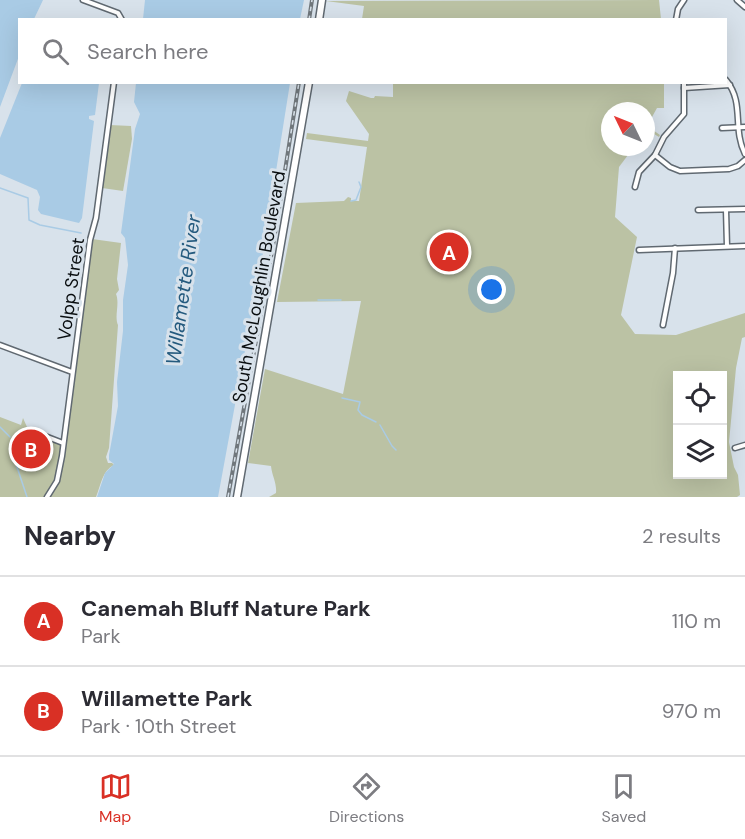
<!DOCTYPE html>
<html lang="en">
<head>
<meta charset="utf-8">
<style>
	body { margin:0; font-family:"DM Sans",sans-serif; background:#f7f7f7; color:#2b2b33 }
	.controls { position:absolute; right:18px; bottom:18px; display:grid; overflow:hidden; border-radius:0px; box-shadow:0 6px 24px #0002 }
	.controls button { width:54px; height:54px; display:grid; place-items:center; padding:0; border:0; border-bottom:2px solid #e1e1e2; background:#fff; color:#2b2b33; font:30px sans-serif }
	.compass { position:absolute; left:601px; top:102px; width:54px; height:54px; border-radius:50%; background:#fff; box-shadow:0 6px 24px #0002; rotate:313deg }
	.you { position:absolute; left:492px; top:290px; width:21px; height:21px; margin:-15px; border:4px solid #fff; border-radius:50%; background:#1a73e8; box-shadow:0 0 0 9px #1a73e833 }
	.badge { display:grid; place-items:center; width:39px; height:39px; border-radius:50%; background:#d93025; color:#fff; font-size:20px; font-weight:700 }
	.pin { position:absolute; translate:-50% -50%; border:3px solid #fff; box-shadow:0 2px 6px #0006 }
	.list { margin:0; padding:0; list-style:none }
	h2 { display:flex; justify-content:space-between; align-items:center; height:78px; margin:0; padding:0 24px; font-size:26px }
	h2 small { font-size:20px; font-weight:400; color:#7c7c81 }
	.list li { display:grid; grid-template-columns:39px 1fr auto; gap:18px; align-items:center; box-sizing:border-box; height:90px; padding:0 24px; border-top:2px solid #e1e1e2 }
	.list b { display:block; font-size:22px; white-space:nowrap }
	.list p { margin:0; font-size:20px; white-space:nowrap; color:#7c7c81 }
	.list em { font-size:20px; font-style:normal; color:#7c7c81 }
	.icon { flex:none; width:33px; height:33px; fill:none; stroke:currentColor; stroke-width:2; stroke-linecap:round; stroke-linejoin:round }
	.map { position:relative; flex:none; width:745px; height:497px; overflow:hidden }
	.search { position:absolute; background:#fff; box-shadow:0 6px 24px #0002; left:18px; right:18px; top:18px; height:66px; display:flex; align-items:center; gap:15px; box-sizing:border-box; padding:0 21px; border-radius:0px; color:#7c7c81; font-size:22px }
	.sheet { height:258px; background:#fff }
	nav { display:flex; justify-content:space-around; align-items:center; box-sizing:border-box; height:84px; border-top:2px solid #e1e1e2; background:#fff; font-size:16px; color:#7c7c81 }
	nav a { display:grid; justify-items:center; gap:3px }
	nav .on { color:#d93025 }
	.map>svg:first-child { display:block }
</style>
</head>
<body>
<div class="map">
<svg width="745" height="497" viewBox="0 0 745 497">
	<rect width="100%" height="100%" fill="#d8e2eb"/>
	<g fill="#bbc2a4" fill-rule="evenodd">
		<polygon points="659,0 661,19 362,19 364,6 326,1"/>
		<path d="M393 83H664V108H657L647 126 660 135 659 137 646 129V111H610V147H634L619 167 615 217 637 237 621 315 635 334 676 335 745 313V337L742 338 736 368 729 442 734 467 738 475 740 495 737 497H269L276 493C277 483 272 476 271 466L248 463 265 369 343 394 361 301 277 302 296 203 344 201 348 197 351 198V201H359L367 147 306 139 307 133 368 141 369 134 346 101 349 91 371 98H374L375 96 393 97ZM678 376H722V475H678Z"/>
		<polygon points="110,125 131,126 132,139 123,191 102,188"/>
		<path d="M92 239 121 243 117 279 119 290 116 294C120 304 114 316 118 325L109 448 106 457 108 463H112L114 465C102 471 101 485 96 497H0V417L21 425 23 418 27 427 65 441Z"/>
	</g>
	<g fill="#a9cbe5">
		<polygon points="0,0 43,0 34,19 20,20 19,56 0,107"/>
		<polygon points="145,0 304,0 300,19 143,19"/>
		<polygon points="22,83 99,83 95,115 89,116 89,119 94,121 82,218 79,223 41,214 38,210 40,197 37,190 0,174 0,138"/>
		<polygon points="136,83 290,83 263,253 218,497 97,497 105,473 114,464 109,460 109,455 118,406 117,382 123,331 123,300 128,265 125,238 121,233 135,129 140,114 134,102"/>
	</g>
	<g fill="none" stroke-linecap="round" stroke-linejoin="round">
		<g stroke="#a9cbe5" stroke-width="1.5">
			<polyline points="0,188 28,198 29,220 40,225 81,233"/>
			<polyline points="351,201 356,200 361,187 359,182"/>
			<polyline points="318,300 341,300"/>
			<polyline points="342,398 360,402 358,410 362,415 376,422"/>
			<polyline points="380,425 392,446 396,450"/>
			<polyline points="0,427 10,437"/>
			<polyline points="11,440 14,458 27,497"/>
		</g>
		<defs>
			<g id="minor">
				<polyline points="83,0 118,13 122,20"/>
				<polyline points="737,0 745,7"/>
				<polyline points="676,20 678,9 684,0"/>
				<path d="M726 80C745 103 732 128 745 154"/>
				<polyline points="684,88 730,85"/>
				<polyline points="722,128 745,127"/>
				<polyline points="655,155 670,167 680,171 729,169 738,166 745,160"/>
				<polyline points="635,187 639,172 655,155 664,137 684,114 684,82"/>
				<polyline points="698,210 745,209"/>
				<polyline points="726,210 727,246"/>
				<polyline points="639,250 745,246"/>
				<polyline points="663,325 673,273 675,248"/>
				<polyline points="0,345 72,372"/>
				<polyline points="32,431 63,443"/>
				<polyline points="735,448 745,445"/>
				<polyline points="47,497 57,481 62,456 90,240 96,218 114,82"/>
			</g>
			<g id="trunk">
				<polyline points="319,20 322,0"/>
				<polyline points="237,497 309,82"/>
			</g>
		</defs>
		<use href="#minor" stroke="#606971" stroke-width="7"/>
		<use href="#trunk" stroke="#606971" stroke-width="9"/>
		<use href="#minor" stroke="#fff" stroke-width="4"/>
		<use href="#trunk" stroke="#fff" stroke-width="6"/>
		<defs>
			<g id="rail">
				<polyline points="309,20 312,0"/>
				<polyline points="228,497 274,240 299,82"/>
			</g>
		</defs>
		<use href="#rail" stroke="#70777c" stroke-width="4"/>
		<use href="#rail" stroke="#d8e2eb" stroke-width="1.5" stroke-dasharray="4.5" stroke-linecap="butt"/>
	</g>
	<g text-anchor="middle" stroke-width="6" stroke-linejoin="round" paint-order="stroke">
		<g font-size="18" fill="#090d0f" stroke="#d8e2eb">
			<text transform="translate(259 287) rotate(-80)" y="6">South McLoughlin Boulevard</text>
			<text transform="translate(71 289) rotate(-82)" y="6">Volpp Street</text>
		</g>
		<g font-size="20" font-style="italic" fill="#245a7e" stroke="#d8e2eb">
			<text transform="translate(183 290) rotate(-82)" y="7">Willamette River</text>
		</g>
	</g>
</svg>
<div class="controls">
<button><svg class="icon" aria-label="locate" viewBox="0 0 24 24"><circle cx="12" cy="12" r="6"/><path d="M12 2v4M12 18v4M2 12h4M18 12h4"/></svg></button>
<button><svg class="icon" aria-label="layers" viewBox="0 0 24 24"><path d="M12 4l9 5-9 5-9-5zM3 14l9 5 9-5"/></svg></button>
</div>
<svg class="compass" viewBox="-18 -18 36 36"><path d="M0-13l5 13h-10z" fill="#e53935"/><path d="M0 13l5-13h-10z" fill="#7c7c81"/></svg>
<div class="you"></div>
<div class="pin badge" style="left:449px;top:252px">A</div>
<div class="pin badge" style="left:31px;top:449px">B</div>
<div class="search"><svg class="icon" aria-label="search" viewBox="0 0 24 24"><circle cx="10" cy="10" r="6"/><path d="M15 15l6 6"/></svg>Search here</div>
</div>
<section class="sheet">
<h2>Nearby<small>2 results</small></h2>
<ul class="list">
<li><span class="badge">A</span><div><b>Canemah Bluff Nature Park</b><p>Park</p></div><em>110 m</em></li>
<li><span class="badge">B</span><div><b>Willamette Park</b><p>Park · 10th Street</p></div><em>970 m</em></li>
</ul>
</section>
<nav>
<a class="on"><svg class="icon" aria-label="map" viewBox="0 0 24 24"><path d="M3 6l6-2 6 2 6-2v14l-6 2-6-2-6 2zM9 4v14M15 6v14"/></svg>Map</a>
<a><svg class="icon" aria-label="directions" viewBox="0 0 24 24"><path d="M12 3l9 9-9 9-9-9zM9 14v-3h6M13 9l2 2-2 2"/></svg>Directions</a>
<a><svg class="icon" aria-label="saved" viewBox="0 0 24 24"><path d="M7 4h10v16l-5-4-5 4z"/></svg>Saved</a>
</nav>
</body>
</html>
